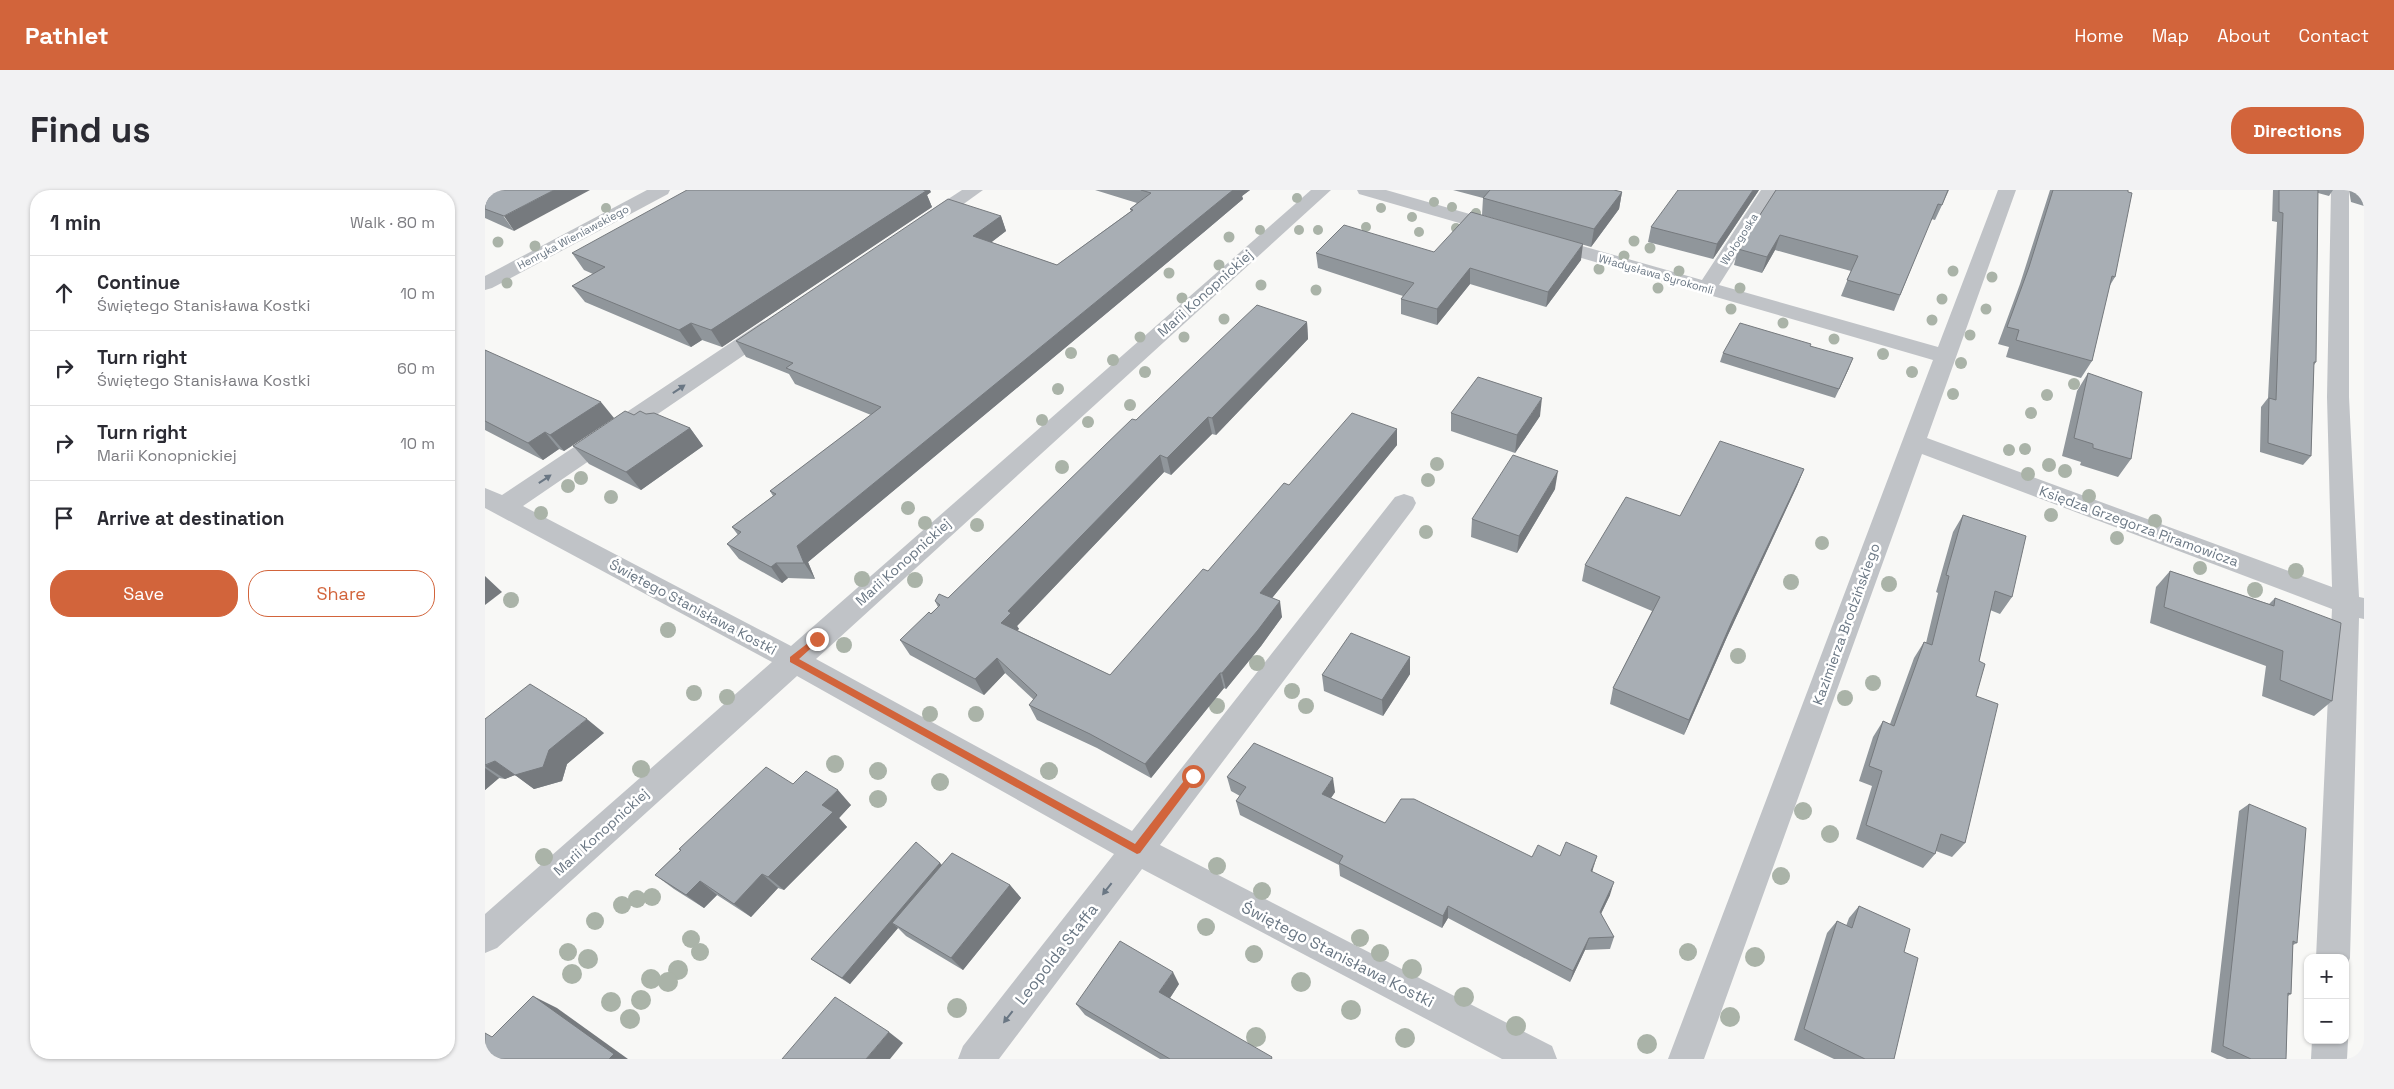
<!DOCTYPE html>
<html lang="en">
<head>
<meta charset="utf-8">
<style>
	body { margin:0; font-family:"Space Grotesk",sans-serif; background:#f2f2f3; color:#2b2b33 }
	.controls { position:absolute; right:15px; bottom:15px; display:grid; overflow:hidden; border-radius:10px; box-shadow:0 1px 4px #0004 }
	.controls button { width:45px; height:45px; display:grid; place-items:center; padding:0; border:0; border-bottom:1px solid #e1e1e2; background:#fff; color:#2b2b33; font:25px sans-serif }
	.stop { position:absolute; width:15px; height:15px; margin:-11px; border:4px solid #d2643b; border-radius:50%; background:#fff }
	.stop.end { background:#d2643b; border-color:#fff; box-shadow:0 1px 5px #0008 }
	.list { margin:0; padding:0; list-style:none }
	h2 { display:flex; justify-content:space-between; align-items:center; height:65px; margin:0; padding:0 20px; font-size:21px }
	h2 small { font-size:16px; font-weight:400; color:#7c7c81 }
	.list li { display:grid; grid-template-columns:32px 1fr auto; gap:15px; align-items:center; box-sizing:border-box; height:75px; padding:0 20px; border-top:1px solid #e1e1e2 }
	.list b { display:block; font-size:19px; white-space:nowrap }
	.list p { margin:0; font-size:16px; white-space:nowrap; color:#7c7c81 }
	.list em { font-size:16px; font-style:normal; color:#7c7c81 }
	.actions { display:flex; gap:10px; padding:15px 20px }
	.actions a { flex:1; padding:11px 0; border:1px solid #d2643b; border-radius:20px; text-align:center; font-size:18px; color:#d2643b }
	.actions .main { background:#d2643b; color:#fff }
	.icon { flex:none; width:28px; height:28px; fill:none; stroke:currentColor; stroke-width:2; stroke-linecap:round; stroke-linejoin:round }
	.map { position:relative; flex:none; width:1879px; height:869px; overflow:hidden; border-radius:20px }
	header { display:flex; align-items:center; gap:30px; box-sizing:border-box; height:70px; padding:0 25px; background:#d2643b; color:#fff }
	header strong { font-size:24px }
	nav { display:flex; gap:28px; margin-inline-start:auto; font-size:18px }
	.intro { display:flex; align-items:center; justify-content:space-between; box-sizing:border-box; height:120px; padding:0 30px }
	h1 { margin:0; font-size:35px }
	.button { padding:12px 22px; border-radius:20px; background:#d2643b; color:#fff; font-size:18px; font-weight:700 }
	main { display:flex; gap:30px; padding:0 30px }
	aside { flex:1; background:#fff; border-radius:20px; box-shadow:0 1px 4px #0004 }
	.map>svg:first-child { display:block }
</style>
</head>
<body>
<header>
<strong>Pathlet</strong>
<nav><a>Home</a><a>Map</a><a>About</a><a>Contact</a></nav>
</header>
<div class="intro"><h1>Find us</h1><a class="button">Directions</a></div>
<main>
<aside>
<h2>1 min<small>Walk · 80 m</small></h2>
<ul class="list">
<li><svg class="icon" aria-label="ahead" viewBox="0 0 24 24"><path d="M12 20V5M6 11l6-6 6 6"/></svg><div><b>Continue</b><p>Świętego Stanisława Kostki</p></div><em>10 m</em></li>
<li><svg class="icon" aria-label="right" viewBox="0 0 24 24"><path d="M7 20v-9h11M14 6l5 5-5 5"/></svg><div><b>Turn right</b><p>Świętego Stanisława Kostki</p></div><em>60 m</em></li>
<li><svg class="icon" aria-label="right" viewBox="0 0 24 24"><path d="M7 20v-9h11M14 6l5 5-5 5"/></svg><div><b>Turn right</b><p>Marii Konopnickiej</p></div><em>10 m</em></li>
<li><svg class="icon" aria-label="arrive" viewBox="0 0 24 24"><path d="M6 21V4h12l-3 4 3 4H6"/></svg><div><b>Arrive at destination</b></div></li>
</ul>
<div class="actions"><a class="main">Save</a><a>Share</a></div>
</aside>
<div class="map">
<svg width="1879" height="869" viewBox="0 0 1879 869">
	<rect width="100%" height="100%" fill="#f8f8f6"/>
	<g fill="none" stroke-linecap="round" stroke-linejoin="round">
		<g fill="#c0c3c7" fill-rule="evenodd">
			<polygon points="162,0 185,0 183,4 7,98 0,100 0,86"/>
			<polygon points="477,0 498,0 448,36 441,38 434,36 431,32 434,28"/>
			<polygon points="826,0 846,0 331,469 647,641 910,307 919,304 928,307 931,313 928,319 675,655 1067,856 1072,869 1017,869 657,679 514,869 473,869 478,856 629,664 312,486 12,758 0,763 0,724 287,472 0,318 0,298 17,305 277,132 285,130 293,132 296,137 293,142 38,316 306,456"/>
			<polygon points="872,0 901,0 1023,35 1026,39 1023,43 1016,45 1009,43 874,4"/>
			<polygon points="1276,0 1294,0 1234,95 1453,157 1513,0 1531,0 1442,248 1847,397 1842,207 1846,0 1864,0 1864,207 1874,407 1879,408 1879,429 1874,428 1865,768 1860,780 1860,768 1831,768 1847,419 1437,264 1219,869 1183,869 1448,170 1055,56 1052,52 1055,48 1062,46 1217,90"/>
			<polygon points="1860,843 1863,850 1862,869 1826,869 1827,850 1860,850"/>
		</g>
	</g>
	<g fill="#aab3a8">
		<circle cx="812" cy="8" r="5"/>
		<circle cx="949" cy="12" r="5"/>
		<circle cx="967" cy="17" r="5"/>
		<circle cx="121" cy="18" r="5"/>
		<circle cx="896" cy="18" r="5"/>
		<circle cx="991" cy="23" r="5"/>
		<circle cx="927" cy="27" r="5"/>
		<circle cx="881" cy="37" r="5"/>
		<circle cx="971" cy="38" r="5"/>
		<circle cx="775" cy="40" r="5"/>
		<circle cx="814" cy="40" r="5"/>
		<circle cx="833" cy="40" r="5"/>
		<circle cx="934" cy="42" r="5"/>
		<circle cx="744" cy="47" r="5.5"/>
		<circle cx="1149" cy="51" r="5.5"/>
		<circle cx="13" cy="52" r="5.5"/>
		<circle cx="50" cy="56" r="5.5"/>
		<circle cx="1165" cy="58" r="5.5"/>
		<circle cx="1139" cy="66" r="5.5"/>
		<circle cx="734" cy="75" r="5.5"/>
		<circle cx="1114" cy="79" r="5.5"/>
		<circle cx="1194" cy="81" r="5.5"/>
		<circle cx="1468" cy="81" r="5.5"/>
		<circle cx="684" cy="83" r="5.5"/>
		<circle cx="1507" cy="87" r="5.5"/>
		<circle cx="22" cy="93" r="5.5"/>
		<circle cx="776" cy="95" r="5.5"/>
		<circle cx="1173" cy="98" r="5.5"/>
		<circle cx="1255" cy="98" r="5.5"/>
		<circle cx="831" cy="100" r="5.5"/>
		<circle cx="697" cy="108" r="5.5"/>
		<circle cx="1457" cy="109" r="5.5"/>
		<circle cx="1246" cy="119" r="5.5"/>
		<circle cx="1501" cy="119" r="5.5"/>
		<circle cx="739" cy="129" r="5.5"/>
		<circle cx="1447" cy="130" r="5.5"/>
		<circle cx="1298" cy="133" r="5.5"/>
		<circle cx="1485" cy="145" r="5.5"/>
		<circle cx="655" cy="147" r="5.5"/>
		<circle cx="699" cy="147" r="5.5"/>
		<circle cx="1349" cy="149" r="5.5"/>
		<circle cx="586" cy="163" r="6"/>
		<circle cx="1398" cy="164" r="6"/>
		<circle cx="628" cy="170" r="6"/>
		<circle cx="1476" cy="173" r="6"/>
		<circle cx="660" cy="182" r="6"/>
		<circle cx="1427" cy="182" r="6"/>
		<circle cx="1589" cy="194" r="6"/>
		<circle cx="573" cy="199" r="6"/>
		<circle cx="1468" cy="204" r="6"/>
		<circle cx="1562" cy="205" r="6"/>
		<circle cx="645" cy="215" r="6"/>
		<circle cx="1546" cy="223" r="6"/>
		<circle cx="557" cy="230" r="6"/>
		<circle cx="603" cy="232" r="6"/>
		<circle cx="1540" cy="259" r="6"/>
		<circle cx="1524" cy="260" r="6"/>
		<circle cx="952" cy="274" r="7"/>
		<circle cx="1564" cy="275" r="7"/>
		<circle cx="577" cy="277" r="7"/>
		<circle cx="1580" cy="281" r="7"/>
		<circle cx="1543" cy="284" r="7"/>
		<circle cx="96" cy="288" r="7"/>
		<circle cx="943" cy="290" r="7"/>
		<circle cx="83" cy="296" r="7"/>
		<circle cx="1604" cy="306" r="7"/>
		<circle cx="126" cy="307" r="7"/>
		<circle cx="423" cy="318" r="7"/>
		<circle cx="56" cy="323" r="7"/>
		<circle cx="1566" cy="325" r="7"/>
		<circle cx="1670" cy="331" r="7"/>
		<circle cx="440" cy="333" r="7"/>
		<circle cx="492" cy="335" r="7"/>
		<circle cx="941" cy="342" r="7"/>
		<circle cx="1632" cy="348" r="7"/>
		<circle cx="1337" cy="353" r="7"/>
		<circle cx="1715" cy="378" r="7"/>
		<circle cx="1811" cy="381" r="8"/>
		<circle cx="377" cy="389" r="8"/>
		<circle cx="430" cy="390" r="8"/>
		<circle cx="1306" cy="392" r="8"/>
		<circle cx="1404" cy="394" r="8"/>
		<circle cx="1770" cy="400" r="8"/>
		<circle cx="26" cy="410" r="8"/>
		<circle cx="183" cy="440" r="8"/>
		<circle cx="359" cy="455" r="8"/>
		<circle cx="1253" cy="466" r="8"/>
		<circle cx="772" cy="473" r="8"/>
		<circle cx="1388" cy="493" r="8"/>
		<circle cx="807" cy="501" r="8"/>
		<circle cx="209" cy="503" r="8"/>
		<circle cx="242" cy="507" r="8"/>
		<circle cx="1360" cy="508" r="8"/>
		<circle cx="732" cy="516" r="8"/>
		<circle cx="821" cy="516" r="8"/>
		<circle cx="445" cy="524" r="8"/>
		<circle cx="491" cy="524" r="8"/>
		<circle cx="350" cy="574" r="9"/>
		<circle cx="156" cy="579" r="9"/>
		<circle cx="393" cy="581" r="9"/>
		<circle cx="564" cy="581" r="9"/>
		<circle cx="455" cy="592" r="9"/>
		<circle cx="393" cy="609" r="9"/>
		<circle cx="1318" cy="621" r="9"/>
		<circle cx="1345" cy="644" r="9"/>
		<circle cx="59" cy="667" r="9"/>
		<circle cx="732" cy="676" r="9"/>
		<circle cx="1296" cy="686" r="9"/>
		<circle cx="777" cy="701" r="9"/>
		<circle cx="167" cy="707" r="9"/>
		<circle cx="152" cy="709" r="9"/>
		<circle cx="137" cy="715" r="9"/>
		<circle cx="110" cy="731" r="9"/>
		<circle cx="721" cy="737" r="9"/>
		<circle cx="875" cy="748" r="9"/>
		<circle cx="206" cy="749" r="9"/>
		<circle cx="83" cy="762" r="9"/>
		<circle cx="215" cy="762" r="9"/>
		<circle cx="1203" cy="762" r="9"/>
		<circle cx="895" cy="763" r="9"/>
		<circle cx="769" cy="764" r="9"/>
		<circle cx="1270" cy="767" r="10"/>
		<circle cx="103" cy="769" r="10"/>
		<circle cx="927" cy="779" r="10"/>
		<circle cx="193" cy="780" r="10"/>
		<circle cx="87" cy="784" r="10"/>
		<circle cx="166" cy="789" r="10"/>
		<circle cx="183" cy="792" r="10"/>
		<circle cx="816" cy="792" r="10"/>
		<circle cx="979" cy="807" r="10"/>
		<circle cx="156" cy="810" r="10"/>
		<circle cx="126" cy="812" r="10"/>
		<circle cx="472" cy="818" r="10"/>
		<circle cx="866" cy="820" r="10"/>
		<circle cx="1245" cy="827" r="10"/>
		<circle cx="145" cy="829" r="10"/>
		<circle cx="1031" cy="836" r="10"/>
		<circle cx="771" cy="847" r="10"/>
		<circle cx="920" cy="848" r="10"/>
		<circle cx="1162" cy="854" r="10"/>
	</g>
	<g fill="#90969b">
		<polygon points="0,0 29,41 0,28"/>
		<polygon points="610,0 765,0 757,6 758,9 719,42 323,372 330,389 303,388 297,393 254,369 242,354 253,345 247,337 288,306 285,301 386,225 310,194 304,184 261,167 251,151 516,26 521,41 506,52 572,75 646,21 645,19 652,13"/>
		<polygon points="968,0 1129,0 1137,2 1134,19 1106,57 997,25 998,8"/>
		<polygon points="1274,0 1228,69 1163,52 1166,37"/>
		<polygon points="1291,0 1464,0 1450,30 1446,29 1409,121 1356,106 1366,81 1290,60 1277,83 1249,75 1253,59"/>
		<polygon points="1565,0 1643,0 1630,87 1624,97 1607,171 1596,188 1521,167 1524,157 1513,154 1535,94"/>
		<polygon points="1788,0 1848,0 1844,6 1833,3 1831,172 1829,175 1826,266 1818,275 1775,262 1776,217 1783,208 1792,32 1787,31"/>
		<polygon points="1864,0 1879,0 1879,16 1866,12"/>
		<polygon points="446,2 442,5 447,17 237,157 217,150 206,157 100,112 87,96 108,84 99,80 87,63"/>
		<polygon points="949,62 1096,70 1061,117 985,94 952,135 916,124 916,109 918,106 833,78 831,63"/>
		<polygon points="822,132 823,149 731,245 727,244 686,285 679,282 532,436 534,439 532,440 625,485 804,295 912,239 912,255 787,408 797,427 776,456 741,499 739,498 666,588 612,558 552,530 544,515 549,510 520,483 499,505 425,465 415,450 453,417 450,411 463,408 651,230"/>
		<polygon points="1325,156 1364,178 1350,208 1235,172 1238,163"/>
		<polygon points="0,160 129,228 79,261 74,259 58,270 0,240"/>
		<polygon points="1603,183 1646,269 1633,287 1595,275 1596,272 1577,266 1592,201"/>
		<polygon points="966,223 1055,226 1030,263 966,241"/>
		<polygon points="161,224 205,238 218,256 156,300 104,274 88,256 149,225"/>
		<polygon points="1319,279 1312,296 1242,447 1199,545 1125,514 1128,498 1167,421 1097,391 1100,375 1195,326"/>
		<polygon points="1070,299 1032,363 986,347 987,329"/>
		<polygon points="1478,325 1527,407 1515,424 1505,420 1494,471 1480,653 1467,667 1451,661 1450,664 1438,678 1371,649 1387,596 1374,591 1388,547 1398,531 1405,534 1429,468 1439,452 1441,453 1453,403 1451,402 1468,342"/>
		<polygon points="1685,381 1784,414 1790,408 1847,511 1829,526 1777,506 1781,476 1665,433 1671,397"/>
		<polygon points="925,467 925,484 898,526 839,501 837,485"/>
		<polygon points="0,529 119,543 82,574 77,591 49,599 30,585 20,589 14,588 0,600"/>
		<polygon points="742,587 850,602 846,608 900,633 1047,667 1075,666 1108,679 1107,682 1125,705 1116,724 1129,747 1125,759 1100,760 1085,792 963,728 957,738 855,686 854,675 755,625 751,611 755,606 746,601"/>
		<polygon points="308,594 366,615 354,628 362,637 299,700 293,698 266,727 232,705 219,718 189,699 170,685 196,660 194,659"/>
		<polygon points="1764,614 1812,753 1808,755 1806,804 1803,806 1801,869 1742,869 1726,862 1754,621"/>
		<polygon points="455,673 457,675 525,695 536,708 478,780 421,746 413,738 365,794 335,775 326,769"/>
		<polygon points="1374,716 1419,762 1409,869 1349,869 1309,850 1342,743 1352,731 1361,736 1364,728"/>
		<polygon points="694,794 685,808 788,869 675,869 600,825 591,814"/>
	</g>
	<g fill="#767a7e">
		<polygon points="69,0 105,0 29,41 19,26"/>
		<polygon points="426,0 445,0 446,2 442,5 447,17 237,157 226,140"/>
		<polygon points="748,0 765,0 757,6 758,9 719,42 323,372 330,389 319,373 312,356"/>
		<polygon points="1268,0 1274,0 1228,69 1232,54"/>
		<polygon points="1137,2 1134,19 1106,57 1109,39"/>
		<polygon points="516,26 521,41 494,62 488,46"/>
		<polygon points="1295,45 1290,60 1277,83 1282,67"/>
		<polygon points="1098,54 1096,70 1061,117 1063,102"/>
		<polygon points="985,78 985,94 952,135 952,119"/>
		<polygon points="822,132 823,149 731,245 727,228"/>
		<polygon points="206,133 217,150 206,157 194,140"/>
		<polygon points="1368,168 1364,178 1350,208 1354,199"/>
		<polygon points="1057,208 1055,226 1030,263 1032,245"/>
		<polygon points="116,212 129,228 79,261 65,245"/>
		<polygon points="723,227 727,244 686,285 682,268"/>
		<polygon points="205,238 218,256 156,300 141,282"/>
		<polygon points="912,239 912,255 778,419 775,403"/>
		<polygon points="60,242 74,259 58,270 43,253"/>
		<polygon points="675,265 679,282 532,436 534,439 524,448 516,433 523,421"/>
		<polygon points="1319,279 1312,296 1242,447 1199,545 1204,530 1247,431"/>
		<polygon points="1073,281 1070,299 1032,363 1034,346"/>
		<polygon points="291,373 303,388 297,393 286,377"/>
		<polygon points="0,386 17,402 0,415"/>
		<polygon points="795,411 797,427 776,456 741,499 737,483"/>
		<polygon points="925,467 925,484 898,526 897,510"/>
		<polygon points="512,468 520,483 499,505 490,489"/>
		<polygon points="735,483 739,498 666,588 660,574"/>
		<polygon points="102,529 119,543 82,574 77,591 49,599 30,585 64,560"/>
		<polygon points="10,571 30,585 20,589 0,576"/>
		<polygon points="0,578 14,588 0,600"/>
		<polygon points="848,588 850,602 839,618 837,604"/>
		<polygon points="353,600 366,615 354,628 362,637 299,700 283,687 337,615"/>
		<polygon points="1112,666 1108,679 1102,694 1106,681"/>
		<polygon points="455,673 461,681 407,733 413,738 365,794 357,788"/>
		<polygon points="277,684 293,698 266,727 249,714"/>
		<polygon points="215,691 232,705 219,718 201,705"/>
		<polygon points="1129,692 1125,705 1111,734 1115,722"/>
		<polygon points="525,695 536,708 478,780 466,768"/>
		<polygon points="963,716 963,728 957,738 958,726"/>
		<polygon points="1104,748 1100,760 1085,792 1088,781"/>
		<polygon points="688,782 694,794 681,814 674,802"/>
		<polygon points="48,806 72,818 143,869 124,869"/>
		<polygon points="404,842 418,853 405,869 381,869"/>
	</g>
	<g fill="#a8aeb4" stroke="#767a7e">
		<polygon points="0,0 69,0 19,26 0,19"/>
		<polygon points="202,0 438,0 441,1 226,140 206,133 194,140 87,96 120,77 87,63"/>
		<polygon points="656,0 748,0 312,356 319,373 291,373 286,377 242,354 256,342 247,337 291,304 285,301 396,217 301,178 308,173 251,151 463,9 516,26 488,46 572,75 648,20 645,19 666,3"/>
		<polygon points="1005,0 1129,0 1137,2 1109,39 998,8"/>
		<polygon points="1193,0 1268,0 1232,54 1166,37"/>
		<polygon points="1291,0 1463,0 1457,15 1453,14 1415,105 1362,90 1373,66 1295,45 1282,67 1253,59"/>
		<polygon points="1568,0 1643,0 1643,2 1647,3 1630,87 1627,86 1607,171 1531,150 1534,140 1522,137 1544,77"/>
		<polygon points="1794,0 1833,0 1831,172 1829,172 1826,266 1783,253 1784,208 1791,210 1798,23 1794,22"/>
		<polygon points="1872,0 1879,0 1879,4 1873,3"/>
		<polygon points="986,22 1098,54 1063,102 985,78 952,119 916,109 929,93 831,63 859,35 949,62"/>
		<polygon points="772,115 822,132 727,228 723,227 682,268 675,265 523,421 526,423 516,433 625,485 718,379 723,381 799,293 804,295 867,223 912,239 775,403 795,411 773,440 737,483 735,483 660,574 605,544 544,515 552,505 512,468 490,489 415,450 444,422 446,424 455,415 450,411 454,404 463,408 616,259 647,229 651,230"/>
		<polygon points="1255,133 1326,154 1325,156 1368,168 1354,199 1238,163"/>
		<polygon points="0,160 116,212 65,245 60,242 43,253 0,231"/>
		<polygon points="1603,183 1657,202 1646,269 1608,258 1608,254 1589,248"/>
		<polygon points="993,187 1057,208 1032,245 966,223"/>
		<polygon points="140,221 149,225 155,221 161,224 169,223 205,238 141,282 88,256"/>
		<polygon points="1235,251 1319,279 1247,431 1204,530 1128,498 1175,407 1100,375 1141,307 1195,326"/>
		<polygon points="1028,265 1073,281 1034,346 987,329"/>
		<polygon points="1478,325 1541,346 1527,407 1510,401 1494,471 1500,474 1491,506 1513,514 1480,653 1456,644 1450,664 1381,635 1397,581 1384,576 1398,531 1409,536 1439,452 1447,455 1464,386 1461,385"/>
		<polygon points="1685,381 1789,416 1790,408 1856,433 1847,511 1795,490 1798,461 1679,417"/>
		<polygon points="866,443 925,467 897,510 837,485"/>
		<polygon points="45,494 102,529 64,560 58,577 30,585 10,571 0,575 0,529"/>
		<polygon points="769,553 848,588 837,604 900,633 916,609 929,609 1047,667 1053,655 1075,666 1081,652 1112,666 1106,681 1129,692 1115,722 1129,747 1104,748 1088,781 963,716 958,726 854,673 858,666 751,611 761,597 742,587"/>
		<polygon points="281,577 308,594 321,581 353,600 337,615 348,622 283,687 277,684 249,714 215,691 201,705 170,685 196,660 194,659"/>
		<polygon points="1764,614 1821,638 1812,753 1808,751 1806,804 1803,803 1801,869 1766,869 1738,856"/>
		<polygon points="431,652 455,673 357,788 326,769"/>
		<polygon points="467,663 525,695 466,768 407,733"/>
		<polygon points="1374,716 1425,739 1419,762 1433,768 1409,869 1380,869 1319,839 1352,731 1367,738"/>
		<polygon points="635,751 688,782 674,802 787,867 786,869 685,869 591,814"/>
		<polygon points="48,806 129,864 124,869 0,869 0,843 7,847"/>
		<polygon points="350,807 404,842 381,869 297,869"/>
	</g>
	<defs><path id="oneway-solid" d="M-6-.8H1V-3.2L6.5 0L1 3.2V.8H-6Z" transform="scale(1.25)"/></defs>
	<g fill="#6a7784">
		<use href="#oneway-solid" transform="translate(194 199) rotate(-34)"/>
		<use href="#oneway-solid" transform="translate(60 289) rotate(-34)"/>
		<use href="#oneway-solid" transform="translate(622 699) rotate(128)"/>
		<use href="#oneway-solid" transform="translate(523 827) rotate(128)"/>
	</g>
	<polygon fill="#d2643b" points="332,446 336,449 334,451 314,469 650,654 705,583 711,583 713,586 655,663 652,664 305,472 305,467"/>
	<g text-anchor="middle" stroke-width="5" stroke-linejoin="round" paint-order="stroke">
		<g font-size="11" fill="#6a7784" stroke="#fff">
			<text transform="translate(88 47) rotate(-28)" y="4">Henryka Wieniawskiego</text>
			<text transform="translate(1254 49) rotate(-57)" y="4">Wołogoska</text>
			<text transform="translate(1171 84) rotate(16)" y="4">Władysława Syrokomli</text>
		</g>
		<g font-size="14" fill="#6a7784" stroke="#fff">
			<text transform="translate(720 103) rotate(-42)" y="5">Marii Konopnickiej</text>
			<text transform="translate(1654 336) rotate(20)" y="5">Księdza Grzegorza Piramowicza</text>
			<text transform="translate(418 372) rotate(-42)" y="5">Marii Konopnickiej</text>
			<text transform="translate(208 417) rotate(28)" y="5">Świętego Stanisława Kostki</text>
			<text transform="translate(1361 434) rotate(-70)" y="5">Kazimierza Brodzińskiego</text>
			<text transform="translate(116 642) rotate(-42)" y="5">Marii Konopnickiej</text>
		</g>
		<g font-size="16" fill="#6a7784" stroke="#fff">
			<text transform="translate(571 764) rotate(-52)" y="6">Leopolda Staffa</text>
			<text transform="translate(853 764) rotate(27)" y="6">Świętego Stanisława Kostki</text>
		</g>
	</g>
</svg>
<div class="controls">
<button>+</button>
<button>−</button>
</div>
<div class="stop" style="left:708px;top:586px"></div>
<div class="stop end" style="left:332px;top:449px"></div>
</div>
</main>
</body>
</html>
